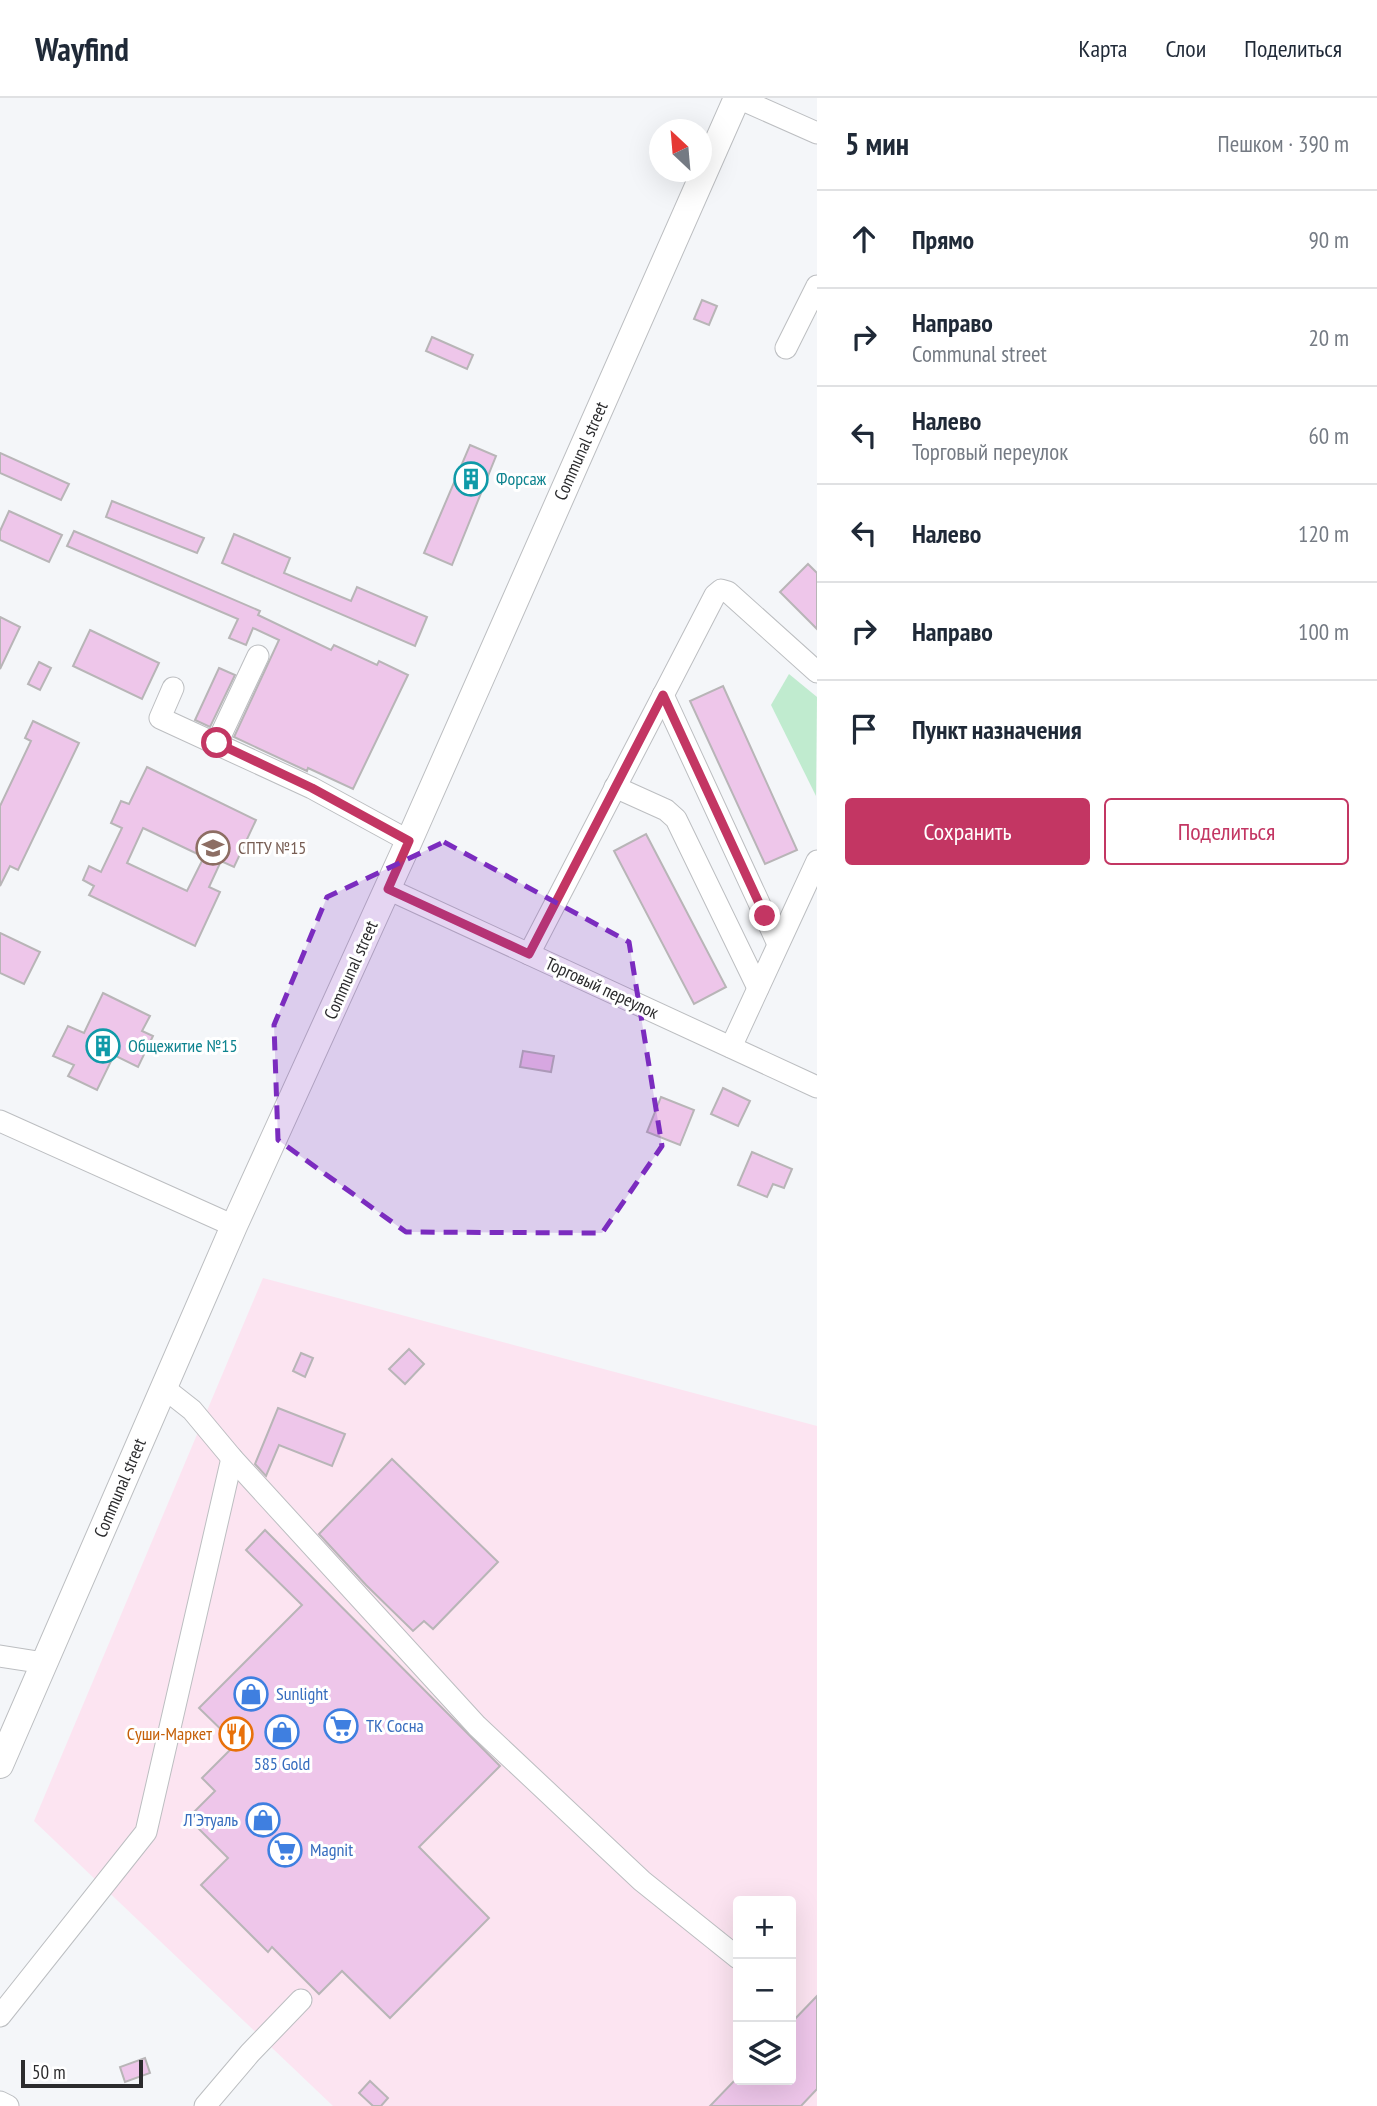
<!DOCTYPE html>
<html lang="ru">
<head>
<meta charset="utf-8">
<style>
	body { margin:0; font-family:"PT Sans Narrow",sans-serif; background:#f2f2f3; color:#1f2937 }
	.controls { position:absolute; right:21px; bottom:21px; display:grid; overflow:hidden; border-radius:7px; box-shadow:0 7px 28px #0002 }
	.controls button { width:63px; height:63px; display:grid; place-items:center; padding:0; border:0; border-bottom:2px solid #e0e1e3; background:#fff; color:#1f2937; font:35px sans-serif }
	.compass { position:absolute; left:649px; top:21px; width:63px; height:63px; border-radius:50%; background:#fff; box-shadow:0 7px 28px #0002; rotate:334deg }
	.scale { position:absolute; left:21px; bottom:18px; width:122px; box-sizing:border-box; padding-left:7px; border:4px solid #2b2b2d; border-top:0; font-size:19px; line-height:24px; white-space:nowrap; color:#2b2b2d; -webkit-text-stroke:5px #fff; paint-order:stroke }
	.stop { position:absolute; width:21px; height:21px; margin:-16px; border:5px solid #c33663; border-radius:50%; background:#fff }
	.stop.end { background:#c33663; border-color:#fff; box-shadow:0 2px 7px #0008 }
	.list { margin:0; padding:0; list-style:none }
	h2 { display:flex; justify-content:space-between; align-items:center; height:91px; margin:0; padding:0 28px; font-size:30px }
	h2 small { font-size:23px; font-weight:400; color:#747a83 }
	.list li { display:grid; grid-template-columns:46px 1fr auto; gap:21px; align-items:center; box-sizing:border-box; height:98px; padding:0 28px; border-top:2px solid #e0e1e3 }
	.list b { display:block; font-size:26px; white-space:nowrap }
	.list p { margin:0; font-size:23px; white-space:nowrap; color:#747a83 }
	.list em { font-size:23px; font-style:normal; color:#747a83 }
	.actions { display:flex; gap:14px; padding:21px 28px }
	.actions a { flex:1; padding:16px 0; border:2px solid #c33663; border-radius:7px; text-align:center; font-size:24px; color:#c33663 }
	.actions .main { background:#c33663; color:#fff }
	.icon { flex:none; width:38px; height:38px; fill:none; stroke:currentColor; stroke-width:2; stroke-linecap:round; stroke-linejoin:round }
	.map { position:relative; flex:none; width:817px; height:2008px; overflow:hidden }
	header { display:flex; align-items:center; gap:42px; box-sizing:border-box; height:98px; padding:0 35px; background:#fff; border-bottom:2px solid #e0e1e3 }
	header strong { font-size:33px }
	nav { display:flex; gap:38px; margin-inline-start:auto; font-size:24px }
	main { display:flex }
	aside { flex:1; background:#fff }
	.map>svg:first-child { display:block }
</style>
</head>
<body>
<header>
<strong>Wayfind</strong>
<nav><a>Карта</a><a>Слои</a><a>Поделиться</a></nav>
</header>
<main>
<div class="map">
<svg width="817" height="2008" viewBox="0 0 817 2008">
	<rect width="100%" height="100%" fill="#f4f6f9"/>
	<path fill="#fce4f1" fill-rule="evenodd" d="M263 1180 817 1328V2008H333L34 1723ZM738 1803H791V1982H738Z"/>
	<polygon fill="#c0ebcf" points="789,576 817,599 816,698 771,607"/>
	<g fill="#eec6ea" stroke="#b8b5b7" stroke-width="2" fill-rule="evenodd">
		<polygon points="702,202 717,208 709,227 694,221"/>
		<polygon points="432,239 473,257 467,271 426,253"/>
		<polygon points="470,347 496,358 452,467 424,455"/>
		<polygon points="0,355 69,386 61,402 0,375"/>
		<polygon points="112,403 204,440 197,455 106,419"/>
		<polygon points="9,413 62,437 49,464 0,442 0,433"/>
		<polygon points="74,433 260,513 258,517 331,552 334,547 377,567 379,563 408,577 353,691 308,670 307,673 234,639 279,542 253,530 246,547 229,540 238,521 67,448"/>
		<polygon points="234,436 290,460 284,475 351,503 357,489 427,519 415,548 222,465"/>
		<polygon points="808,466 817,475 817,531 780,494"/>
		<polygon points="0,519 20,529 0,571"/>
		<polygon points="90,532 159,565 142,601 73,568"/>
		<polygon points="39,564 51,570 40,592 28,586"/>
		<polygon points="219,570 235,577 210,629 195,622"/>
		<polygon points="723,588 797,752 765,766 690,603"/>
		<polygon points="33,623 79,645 18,772 10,768 0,788 0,708 31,643 25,640"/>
		<path d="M147 669 256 722 234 769 221 763 209 789 220 794 195 848 89 797 94 788 83 782 89 768 101 774 122 730 111 725 121 703 129 706ZM143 730 204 759 187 793 127 765Z"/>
		<polygon points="646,736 726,889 694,906 614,753"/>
		<polygon points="0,835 40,854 24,886 0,875"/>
		<polygon points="103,895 150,918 142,933 153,938 138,969 114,957 97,992 68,978 74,967 53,958 68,928 84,935"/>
		<polygon points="523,953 554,958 551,974 520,969"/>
		<polygon points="723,990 750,1003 738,1028 711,1016"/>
		<polygon points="661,999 694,1012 680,1047 647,1034"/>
		<polygon points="752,1054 792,1071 784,1090 773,1086 767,1099 738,1087"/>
		<polygon points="409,1251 424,1266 405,1286 389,1271"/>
		<polygon points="301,1255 313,1260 305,1279 293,1273"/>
		<polygon points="278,1310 345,1336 332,1368 279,1347 266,1378 255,1366"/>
		<polygon points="392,1361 498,1464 433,1531 424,1523 413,1533 366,1487 319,1436"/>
		<polygon points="265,1432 500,1668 419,1749 489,1820 390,1920 342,1873 319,1896 272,1849 268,1854 201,1787 228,1760 188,1720 215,1693 202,1680 236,1646 199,1610 302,1507 246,1452"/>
		<polygon points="817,1898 817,1991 801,2008 710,2008 735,1982 791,1982 791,1925"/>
		<polygon points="145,1960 150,1975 125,1984 120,1969"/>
		<polygon points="370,1983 388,2000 381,2008 373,2008 359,1995"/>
	</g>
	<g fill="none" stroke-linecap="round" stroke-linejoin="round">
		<defs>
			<g id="minor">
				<polyline points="738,0 817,35"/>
				<polyline points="786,250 817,188"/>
				<polyline points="173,590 160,620 312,690 409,743"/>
				<polyline points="663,597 778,846"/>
				<polyline points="217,645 258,558"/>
				<polyline points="615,689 666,712 676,721 758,890"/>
				<polyline points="388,791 817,989"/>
				<polyline points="529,856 715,497 721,492 728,494 817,574"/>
				<polyline points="731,949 817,763"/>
				<polyline points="0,1023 234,1128"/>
				<polyline points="164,1290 192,1312 232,1360 477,1628 642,1783 738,1860"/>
				<polyline points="0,1558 44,1565"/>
				<polyline points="0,1918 146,1734 232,1360"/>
				<polyline points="0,2004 8,2008"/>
				<polyline points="205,2008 250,1955 301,1902"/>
			</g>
			<polyline id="major" points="0,1667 234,1128 409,743 737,0"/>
		</defs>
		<use href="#minor" stroke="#bcbec1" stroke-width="23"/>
		<use href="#major" stroke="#bcbec1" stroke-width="28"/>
		<use href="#minor" stroke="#fff" stroke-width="21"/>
		<use href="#major" stroke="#fff" stroke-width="26"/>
	</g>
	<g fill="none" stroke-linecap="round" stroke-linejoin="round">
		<polyline stroke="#c33663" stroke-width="9" points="217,645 312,690 409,743 388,791 529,856 663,597 765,818"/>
	</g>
	<path fill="#7b2cbf" fill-opacity="0.2" stroke="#7b2cbf" stroke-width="5" stroke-dasharray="14 9" stroke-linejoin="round" d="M444 744 629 844 662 1048 602 1135 406 1134 278 1042 274 927 327 799Z"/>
	<defs>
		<symbol id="building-ring" viewBox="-11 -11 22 22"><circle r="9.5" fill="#fff" stroke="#0f9aa8" stroke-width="1.5"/><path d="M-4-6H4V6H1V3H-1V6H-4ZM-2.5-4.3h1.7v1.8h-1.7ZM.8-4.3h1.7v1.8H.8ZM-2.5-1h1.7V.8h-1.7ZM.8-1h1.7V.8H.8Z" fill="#0f9aa8"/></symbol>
		<symbol id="university-ring" viewBox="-11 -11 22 22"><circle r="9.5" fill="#fff" stroke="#8d6e63" stroke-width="1.5"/><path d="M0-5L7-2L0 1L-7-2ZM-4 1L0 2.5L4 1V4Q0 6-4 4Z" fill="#8d6e63"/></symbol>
		<symbol id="shop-ring" viewBox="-11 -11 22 22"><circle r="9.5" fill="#fff" stroke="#3f7fe0" stroke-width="1.5"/><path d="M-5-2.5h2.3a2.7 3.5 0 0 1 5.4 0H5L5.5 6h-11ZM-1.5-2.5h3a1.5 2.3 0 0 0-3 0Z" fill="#3f7fe0"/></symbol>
		<symbol id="supermarket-ring" viewBox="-11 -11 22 22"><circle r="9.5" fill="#fff" stroke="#3f7fe0" stroke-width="1.5"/><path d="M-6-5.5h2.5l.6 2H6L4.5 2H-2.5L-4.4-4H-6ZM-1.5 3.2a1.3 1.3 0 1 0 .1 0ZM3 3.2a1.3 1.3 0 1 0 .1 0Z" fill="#3f7fe0"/></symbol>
		<symbol id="restaurant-ring" viewBox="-11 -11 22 22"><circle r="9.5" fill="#fff" stroke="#e8710a" stroke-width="1.5"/><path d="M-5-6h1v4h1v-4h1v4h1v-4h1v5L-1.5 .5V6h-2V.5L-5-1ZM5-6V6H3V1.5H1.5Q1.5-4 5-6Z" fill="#e8710a"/></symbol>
	</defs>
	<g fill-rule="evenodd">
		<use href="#building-ring" x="452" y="362" width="38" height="38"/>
		<use href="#university-ring" x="194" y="731" width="38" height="38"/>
		<use href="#building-ring" x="84" y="929" width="38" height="38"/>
		<use href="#shop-ring" x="232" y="1577" width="38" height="38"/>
		<use href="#supermarket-ring" x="322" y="1609" width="38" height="38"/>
		<use href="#shop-ring" x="263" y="1615" width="38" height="38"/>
		<use href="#restaurant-ring" x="217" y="1617" width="38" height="38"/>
		<use href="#shop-ring" x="244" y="1703" width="38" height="38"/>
		<use href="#supermarket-ring" x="266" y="1733" width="38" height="38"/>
	</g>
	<g text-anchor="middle" stroke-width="6" stroke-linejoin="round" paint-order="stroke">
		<g font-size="18" fill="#2b2b2d" stroke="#fff">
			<text transform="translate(581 353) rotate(-66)" y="6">Communal street</text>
			<text transform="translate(351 872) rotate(-66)" y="6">Communal street</text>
			<text transform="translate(602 890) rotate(25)" y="6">Торговый переулок</text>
			<text transform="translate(120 1390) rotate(-67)" y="6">Communal street</text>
		</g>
		<g font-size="18" fill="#0d838f" stroke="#fff" text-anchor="start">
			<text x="496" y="387">Форсаж</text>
			<text x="128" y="954">Общежитие №15</text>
		</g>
		<g font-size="18" fill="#785e54" stroke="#fff" text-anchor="start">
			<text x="238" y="756">СПТУ №15</text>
		</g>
		<g font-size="18" fill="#366cbe" stroke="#fff" text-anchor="start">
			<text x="276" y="1602">Sunlight</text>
			<text x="366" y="1634">ТК Сосна</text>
			<text x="282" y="1672" text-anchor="middle">585 Gold</text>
			<text x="238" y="1728" text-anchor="end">Л'Этуаль</text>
			<text x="310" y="1758">Magnit</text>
		</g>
		<g font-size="18" fill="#c56008" stroke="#fff" text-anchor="end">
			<text x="212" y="1642">Суши-Маркет</text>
		</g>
	</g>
</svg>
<div class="controls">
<button>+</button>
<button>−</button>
<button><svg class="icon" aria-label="layers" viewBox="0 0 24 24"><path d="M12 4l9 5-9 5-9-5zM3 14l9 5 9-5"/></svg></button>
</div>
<svg class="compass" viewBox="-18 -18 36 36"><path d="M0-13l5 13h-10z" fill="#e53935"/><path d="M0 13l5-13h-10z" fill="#747a83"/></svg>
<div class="scale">50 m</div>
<div class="stop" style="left:217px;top:645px"></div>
<div class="stop end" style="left:765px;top:818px"></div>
</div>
<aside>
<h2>5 мин<small>Пешком · 390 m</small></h2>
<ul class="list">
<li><svg class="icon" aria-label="ahead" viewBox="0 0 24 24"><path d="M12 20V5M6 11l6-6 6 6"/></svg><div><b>Прямо</b></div><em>90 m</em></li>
<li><svg class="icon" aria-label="right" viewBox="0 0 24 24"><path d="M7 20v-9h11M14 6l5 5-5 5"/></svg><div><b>Направо</b><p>Communal street</p></div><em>20 m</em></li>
<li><svg class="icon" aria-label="left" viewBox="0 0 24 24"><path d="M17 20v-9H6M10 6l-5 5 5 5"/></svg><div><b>Налево</b><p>Торговый переулок</p></div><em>60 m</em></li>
<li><svg class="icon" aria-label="left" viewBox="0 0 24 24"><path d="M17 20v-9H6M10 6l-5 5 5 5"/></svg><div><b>Налево</b></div><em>120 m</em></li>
<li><svg class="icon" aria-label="right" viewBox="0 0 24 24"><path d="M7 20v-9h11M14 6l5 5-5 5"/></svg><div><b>Направо</b></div><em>100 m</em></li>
<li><svg class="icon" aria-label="arrive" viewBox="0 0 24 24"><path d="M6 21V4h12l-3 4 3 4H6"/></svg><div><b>Пункт назначения</b></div></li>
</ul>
<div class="actions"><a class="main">Сохранить</a><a>Поделиться</a></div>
</aside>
</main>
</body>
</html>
